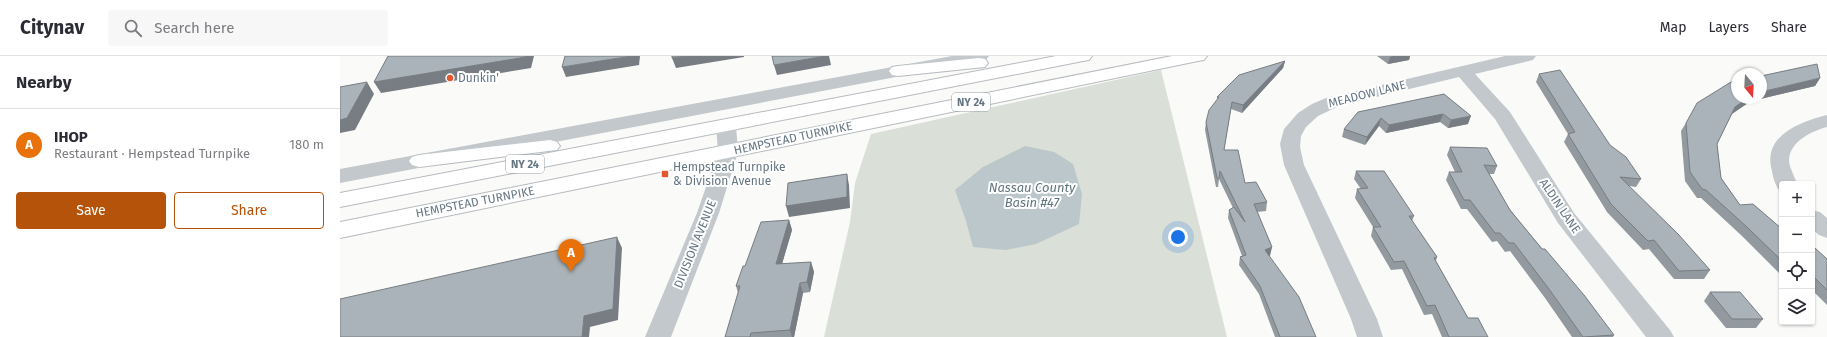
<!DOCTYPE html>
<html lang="en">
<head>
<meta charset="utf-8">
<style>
	body { margin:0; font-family:"Fira Sans",sans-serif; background:#f7f7f7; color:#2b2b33 }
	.controls { position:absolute; right:12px; bottom:12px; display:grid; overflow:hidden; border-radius:4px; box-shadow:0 1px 3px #0004 }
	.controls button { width:36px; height:36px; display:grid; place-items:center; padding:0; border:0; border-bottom:1px solid #e1e1e2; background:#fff; color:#2b2b33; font:20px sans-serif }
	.compass { position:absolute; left:1391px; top:12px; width:36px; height:36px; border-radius:50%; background:#fff; box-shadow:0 1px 3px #0004; rotate:162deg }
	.you { position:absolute; left:838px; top:181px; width:14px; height:14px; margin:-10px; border:3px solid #fff; border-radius:50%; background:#1a73e8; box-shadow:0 0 0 6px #1a73e833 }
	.badge { display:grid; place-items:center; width:26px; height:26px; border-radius:50%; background:#b45309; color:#fff; font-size:13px; font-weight:700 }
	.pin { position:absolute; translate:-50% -33px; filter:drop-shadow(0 1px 2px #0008) }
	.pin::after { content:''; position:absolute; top:21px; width:14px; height:12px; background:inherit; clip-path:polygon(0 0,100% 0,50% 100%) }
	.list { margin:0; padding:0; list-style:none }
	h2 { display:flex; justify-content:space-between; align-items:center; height:52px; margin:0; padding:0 16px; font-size:17px }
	h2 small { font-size:13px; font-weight:400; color:#7c7c81 }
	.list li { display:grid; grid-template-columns:26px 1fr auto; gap:12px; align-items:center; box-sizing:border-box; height:72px; padding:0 16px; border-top:1px solid #e1e1e2 }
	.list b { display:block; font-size:15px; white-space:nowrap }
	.list p { margin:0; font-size:13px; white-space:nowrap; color:#7c7c81 }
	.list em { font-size:13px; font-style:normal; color:#7c7c81 }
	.actions { display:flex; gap:8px; padding:12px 16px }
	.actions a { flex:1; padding:9px 0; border:1px solid #b45309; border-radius:4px; text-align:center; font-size:14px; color:#b45309 }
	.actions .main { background:#b45309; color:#fff }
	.icon { flex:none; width:22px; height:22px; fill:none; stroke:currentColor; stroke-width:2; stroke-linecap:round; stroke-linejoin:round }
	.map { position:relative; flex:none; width:1487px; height:281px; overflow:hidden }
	header { display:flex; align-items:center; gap:24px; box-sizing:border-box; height:56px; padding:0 20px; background:#fff; border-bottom:1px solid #e1e1e2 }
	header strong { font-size:19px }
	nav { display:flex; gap:22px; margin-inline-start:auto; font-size:14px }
	.search { width:280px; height:36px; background:#f7f7f7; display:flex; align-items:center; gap:10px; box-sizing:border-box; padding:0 14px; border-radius:4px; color:#7c7c81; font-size:15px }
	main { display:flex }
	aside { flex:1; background:#fff }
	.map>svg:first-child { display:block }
</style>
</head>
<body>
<header>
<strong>Citynav</strong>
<div class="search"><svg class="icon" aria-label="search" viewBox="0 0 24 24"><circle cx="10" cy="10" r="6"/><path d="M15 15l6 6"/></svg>Search here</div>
<nav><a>Map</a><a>Layers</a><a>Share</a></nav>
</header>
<main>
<aside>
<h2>Nearby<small></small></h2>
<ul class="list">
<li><span class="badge" style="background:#e8710a">A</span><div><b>IHOP</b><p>Restaurant · Hempstead Turnpike</p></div><em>180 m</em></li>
</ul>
<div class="actions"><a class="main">Save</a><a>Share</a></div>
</aside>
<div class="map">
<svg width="1487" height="281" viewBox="0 0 1487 281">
	<rect width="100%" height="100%" fill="#fafaf8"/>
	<polygon fill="#dadfd7" points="821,14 887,281 484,281 510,166 515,127 531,78"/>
	<polygon fill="#bbc7cb" points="685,90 714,96 733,108 742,138 739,168 696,188 666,194 633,191 626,165 615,134 643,111"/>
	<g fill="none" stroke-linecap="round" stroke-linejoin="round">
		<defs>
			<g id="primary">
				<polygon points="716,0 752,0 749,4 743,5 0,151 0,137"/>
				<polygon points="832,0 867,0 864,4 858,5 0,182 0,166"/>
				<polygon points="639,2 645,3 648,7 645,11 558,20 552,19 549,15 552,11 558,10"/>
				<polygon points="210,84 217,86 220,90 217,94 79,111 72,109 69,105 72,101 79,99"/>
			</g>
		</defs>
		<use href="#primary" stroke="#b5babe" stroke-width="2"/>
		<g fill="#c3c8cc" fill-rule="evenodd">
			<polygon points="612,0 649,0 646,4 640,5 0,127 0,113"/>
			<polygon points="1165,0 1196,0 1193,4 1135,18 1170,56 1234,157 1330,274 1334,281 1306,281 1218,167 1155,63 1119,21 999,50 978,60 966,71 961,80 960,91 964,109 1037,263 1043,281 1017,281 1011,263 944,109 940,88 944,73 958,57 972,48 986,42"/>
			<path d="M1487 59V71C1472 75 1450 85 1449 104 1449 111 1455 121 1457 128H1442V134L1438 133C1435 127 1433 122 1432 115 1422 80 1459 66 1487 59Z"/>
			<polygon points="386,63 393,65 396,69 398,96 379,157 331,281 305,281 357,157 378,96 376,69 379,65"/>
			<polygon points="1472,154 1480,156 1487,162 1487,182 1479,179 1472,173"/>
		</g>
		<use href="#primary" fill="#fff" fill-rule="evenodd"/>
	</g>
	<g fill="#929a9f">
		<polygon points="1037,0 1070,0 1069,4 1048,8"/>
		<polygon points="945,5 943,12 902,57 891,53 884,94 905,127 927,146 926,155 917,156 932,191 929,200 976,281 935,281 919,238 899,209 900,201 902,200 888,162 889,154 893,152 879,123 878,131 876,131 865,74 866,66 877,44 877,41"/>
		<polygon points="1199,18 1270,89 1301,123 1296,131 1289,130 1370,214 1364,223 1334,223 1309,193 1303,194 1267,156 1224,86 1228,78 1196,26"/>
		<polygon points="1480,22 1475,30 1416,44 1414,43 1392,58 1377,88 1381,122 1400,149 1442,173 1442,220 1402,180 1361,142 1357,142 1345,125 1341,75 1346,67 1397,42 1421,42"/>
		<polygon points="1104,38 1128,68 1108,72 1100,66 1046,77 1039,70 1025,89 1002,81 1004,73"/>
		<polygon points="1110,91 1157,110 1154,118 1149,118 1170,154 1274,279 1273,281 1232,281 1205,242 1170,195 1165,196 1157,185 1152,186 1127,153 1121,153 1106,124 1109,116 1115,116 1107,99"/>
		<polygon points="1016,115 1074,160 1072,165 1097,201 1096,205 1128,262 1148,281 1102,281 1092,258 1084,259 1062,213 1051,214 1031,180 1033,171 1015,142 1017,133 1021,133 1014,123"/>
		<polygon points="449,164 452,174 442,208 471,206 474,216 470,236 463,237 454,281 385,281 398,237 396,230 405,210"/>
		<polygon points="1472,192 1487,203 1487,249 1472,234"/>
		<polygon points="1370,236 1423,263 1416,272 1386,272 1364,245"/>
	</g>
	<g fill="#777d82">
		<polygon points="186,0 194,0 191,12 41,37 34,26"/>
		<polygon points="292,0 300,0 299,9 226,21 222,11"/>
		<polygon points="346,0 404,0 404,1 336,12 332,2"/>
		<polygon points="485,0 489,0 491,9 437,19 434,9"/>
		<polygon points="1053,0 1070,0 1069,4 1048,8 1050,1"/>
		<polygon points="945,5 943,12 902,57 903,49"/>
		<polygon points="1480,22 1475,30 1416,44 1417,42 1421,42 1421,36"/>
		<polygon points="27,26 34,38 15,74 0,77 0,64"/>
		<polygon points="1408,42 1414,42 1414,43 1390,59 1395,51"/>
		<polygon points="1103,58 1100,66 1046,77 1049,69"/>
		<polygon points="1131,60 1128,68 1108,72 1111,64"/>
		<polygon points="1041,62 1039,70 1025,89 1027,81"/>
		<polygon points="507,118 509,129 510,152 449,161 446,150"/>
		<polygon points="449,164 452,174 439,218 436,208"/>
		<polygon points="277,181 282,192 278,264 250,271 249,281 242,281 244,260"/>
		<polygon points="932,191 930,200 923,203 925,194"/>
		<polygon points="471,206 474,216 470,236 467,226"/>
		<polygon points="460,227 463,237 454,281 452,281 450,274"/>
	</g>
	<g fill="#aab3b9" stroke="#777d82">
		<polygon points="48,0 186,0 186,1 34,26"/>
		<polygon points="225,0 292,0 222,11"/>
		<polygon points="332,0 346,0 332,2"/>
		<polygon points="432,0 485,0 434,9"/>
		<polygon points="945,5 903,49 892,46 884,94 898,94 905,127 916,126 927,146 914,148 932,191 925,194 959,241 976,281 940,281 920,230 900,201 906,199 889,154 894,151 905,166 880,115 879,122 877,122 866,66 869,54 879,41 877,41 899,19"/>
		<polygon points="1477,8 1480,22 1421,36 1421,20"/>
		<polygon points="1220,14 1270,89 1286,101 1301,123 1280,121 1339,179 1370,214 1339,215 1314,184 1308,185 1271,148 1228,78 1235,76 1199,18"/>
		<polygon points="1397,25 1397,42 1408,42 1395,51 1377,88 1381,122 1400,149 1413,148 1442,173 1442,205 1408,172 1366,134 1362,133 1350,116 1346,67 1357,47 1391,26"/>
		<polygon points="27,26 7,62 0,64 0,31"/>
		<polygon points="1104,38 1131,60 1111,64 1103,58 1049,69 1041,62 1027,81 1004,73 1018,56"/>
		<polygon points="1110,91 1147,92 1157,110 1144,109 1170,154 1202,193 1205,193 1244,239 1274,279 1243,281 1209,233 1174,187 1169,187 1160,177 1155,177 1130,144 1124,144 1109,116 1122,116"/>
		<polygon points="1016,115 1044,115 1074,160 1069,160 1097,201 1094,202 1128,262 1138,262 1148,281 1109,281 1095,249 1087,250 1064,205 1054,206 1033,171 1041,171 1017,133 1028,132"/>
		<polygon points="507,118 507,141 446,150 448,127"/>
		<polygon points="449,164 436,208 471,206 467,226 460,227 450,274 411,277 410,281 385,281 400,230 396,230 403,210 405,210 421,166"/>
		<polygon points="277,181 273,253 244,260 242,281 0,281 0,243"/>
		<polygon points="1472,192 1475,192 1487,203 1487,234 1475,222 1472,222"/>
		<polygon points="1370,236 1400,236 1423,263 1392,263"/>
	</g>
	<g fill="#e4572e" stroke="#fff" stroke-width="1.5">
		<circle cx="110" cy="22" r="4"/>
		<rect x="321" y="114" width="8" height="8" rx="2"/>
	</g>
	<g text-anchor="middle" stroke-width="4" stroke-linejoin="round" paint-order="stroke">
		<g fill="#fff" stroke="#939fa8" stroke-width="1">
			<rect x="612" y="37" width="38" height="18" rx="3"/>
			<rect x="166" y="99" width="38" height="18" rx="3"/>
		</g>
		<g font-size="11" font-weight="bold" fill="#657683">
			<text x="631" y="50">NY 24</text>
			<text x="185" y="112">NY 24</text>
		</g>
		<g font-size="12" fill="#657683" stroke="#fff" text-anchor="start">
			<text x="118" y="26">Dunkin'</text>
			<text x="333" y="115">Hempstead Turnpike<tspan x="333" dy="14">&amp; Division Avenue</tspan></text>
		</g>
		<g font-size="12" fill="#657683" stroke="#fff">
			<text transform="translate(1027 38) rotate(-14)" y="4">MEADOW LANE</text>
			<text transform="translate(453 82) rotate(-12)" y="4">HEMPSTEAD TURNPIKE</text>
			<text transform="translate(135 146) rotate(-11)" y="4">HEMPSTEAD TURNPIKE</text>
			<text transform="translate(1220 150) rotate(56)" y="4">ALDIN LANE</text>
			<text transform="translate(355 188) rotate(-68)" y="4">DIVISION AVENUE</text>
		</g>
		<g font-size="13" font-style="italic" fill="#60757c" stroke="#fff">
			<text x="692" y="136">Nassau County<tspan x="692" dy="15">Basin #47</tspan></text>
		</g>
	</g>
</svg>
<div class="controls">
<button>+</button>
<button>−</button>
<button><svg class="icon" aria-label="locate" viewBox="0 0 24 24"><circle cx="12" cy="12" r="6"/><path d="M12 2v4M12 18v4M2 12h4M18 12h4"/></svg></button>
<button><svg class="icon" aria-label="layers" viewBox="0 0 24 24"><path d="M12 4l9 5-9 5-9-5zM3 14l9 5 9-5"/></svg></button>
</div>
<svg class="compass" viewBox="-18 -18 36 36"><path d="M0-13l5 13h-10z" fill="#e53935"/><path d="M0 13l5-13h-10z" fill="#7c7c81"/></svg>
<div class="you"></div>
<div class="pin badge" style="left:231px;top:216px;background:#e8710a">A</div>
</div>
</main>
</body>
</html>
